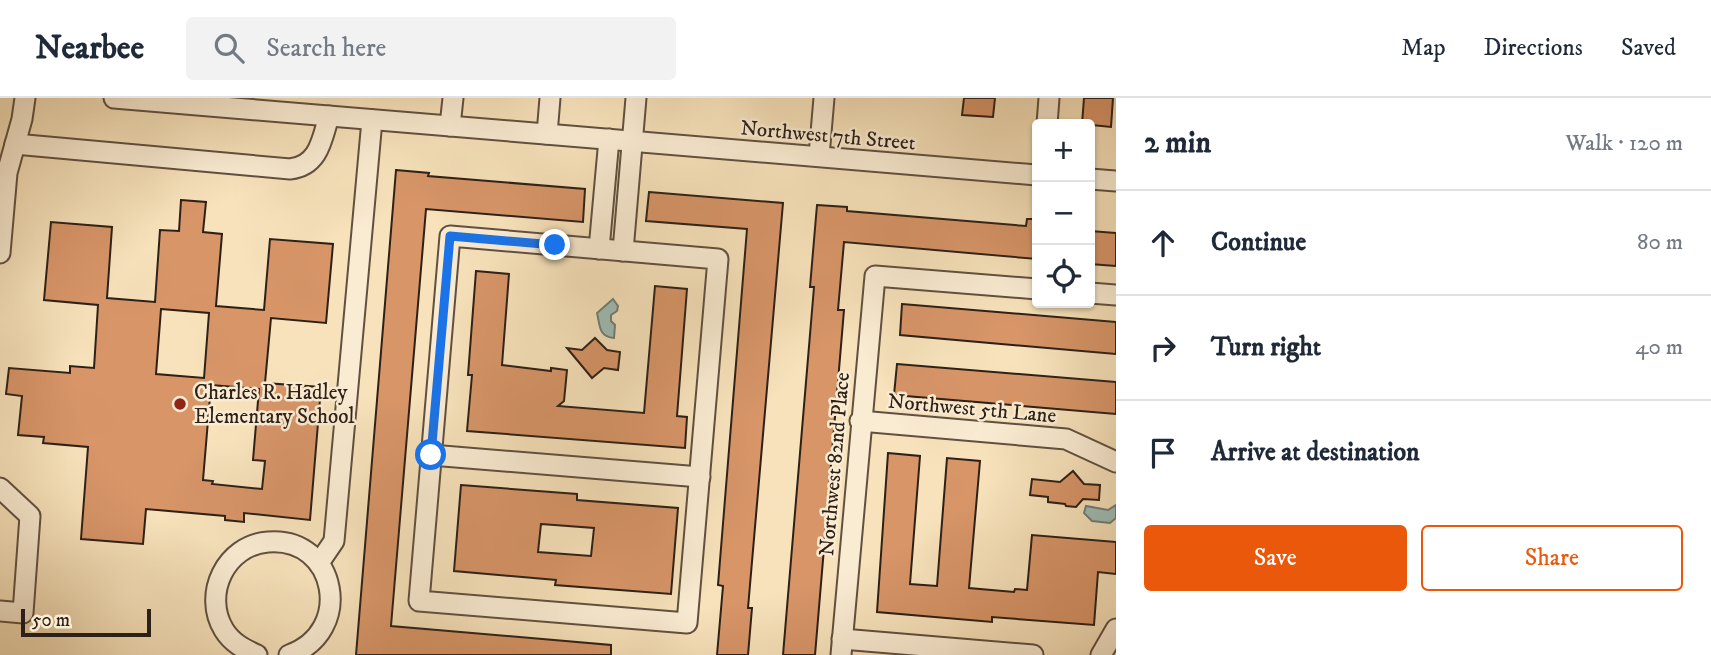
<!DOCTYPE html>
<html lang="en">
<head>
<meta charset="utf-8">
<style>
	body { margin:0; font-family:"IM FELL DW Pica",serif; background:#f2f2f3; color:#1f2937 }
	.controls { position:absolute; right:21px; top:21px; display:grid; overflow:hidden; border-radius:7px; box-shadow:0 2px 5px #0004 }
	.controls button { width:63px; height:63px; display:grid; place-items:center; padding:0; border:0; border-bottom:2px solid #e0e1e3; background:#fff; color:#1f2937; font:35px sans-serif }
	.scale { position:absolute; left:21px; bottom:18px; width:130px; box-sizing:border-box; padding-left:7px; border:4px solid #2d2017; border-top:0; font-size:19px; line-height:24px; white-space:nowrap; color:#2d2017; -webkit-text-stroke:5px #faecd3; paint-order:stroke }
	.stop { position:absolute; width:21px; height:21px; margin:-16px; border:5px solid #1a73e8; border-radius:50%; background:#fff }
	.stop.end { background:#1a73e8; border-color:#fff; box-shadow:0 2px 7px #0008 }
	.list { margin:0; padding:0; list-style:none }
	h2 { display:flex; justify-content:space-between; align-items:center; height:91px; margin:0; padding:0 28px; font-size:30px }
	h2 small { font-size:23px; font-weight:400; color:#747a83 }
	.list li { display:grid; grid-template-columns:46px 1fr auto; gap:21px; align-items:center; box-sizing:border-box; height:105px; padding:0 28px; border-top:2px solid #e0e1e3 }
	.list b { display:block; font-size:26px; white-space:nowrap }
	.list em { font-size:23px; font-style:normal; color:#747a83 }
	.actions { display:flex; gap:14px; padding:21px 28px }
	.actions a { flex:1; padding:16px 0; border:2px solid #ea580c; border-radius:7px; text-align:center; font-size:24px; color:#ea580c }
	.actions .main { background:#ea580c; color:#fff }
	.icon { flex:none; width:38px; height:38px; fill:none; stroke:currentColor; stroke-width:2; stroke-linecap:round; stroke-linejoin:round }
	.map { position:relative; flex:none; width:1116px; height:557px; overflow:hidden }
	header { display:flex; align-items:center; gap:42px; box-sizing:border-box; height:98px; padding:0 35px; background:#fff; border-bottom:2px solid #e0e1e3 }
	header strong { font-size:33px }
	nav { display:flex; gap:38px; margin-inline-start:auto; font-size:24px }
	.search { width:490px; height:63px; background:#f2f2f3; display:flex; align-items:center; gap:18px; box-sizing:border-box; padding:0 24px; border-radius:7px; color:#747a83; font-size:26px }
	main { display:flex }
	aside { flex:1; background:#fff }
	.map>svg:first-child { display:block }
</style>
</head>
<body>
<header>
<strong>Nearbee</strong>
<div class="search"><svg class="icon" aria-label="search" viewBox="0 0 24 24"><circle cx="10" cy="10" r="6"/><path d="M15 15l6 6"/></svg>Search here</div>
<nav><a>Map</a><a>Directions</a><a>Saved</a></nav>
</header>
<main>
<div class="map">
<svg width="1116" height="557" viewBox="0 0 1116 557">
	<rect width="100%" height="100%" fill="#f7e2bb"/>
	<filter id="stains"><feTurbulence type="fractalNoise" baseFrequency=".00286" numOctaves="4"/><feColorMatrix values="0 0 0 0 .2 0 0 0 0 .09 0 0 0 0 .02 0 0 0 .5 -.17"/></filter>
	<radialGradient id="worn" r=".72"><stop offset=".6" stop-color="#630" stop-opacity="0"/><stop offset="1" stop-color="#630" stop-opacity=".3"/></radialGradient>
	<g fill="#9ebdb6" stroke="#717e76" stroke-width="2">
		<path d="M613 201 618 208 617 213 611 217V223L615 227 614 240C598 239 600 226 597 215Z"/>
		<polygon points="1116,407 1116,420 1110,425 1092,423 1084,415 1086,408 1108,412"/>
	</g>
	<g fill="#d79568" stroke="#2d2017" stroke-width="2" fill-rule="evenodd">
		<polygon points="964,0 995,0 993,19 962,17"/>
		<polygon points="1084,0 1113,0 1111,29 1082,26"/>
		<polygon points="396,72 429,75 428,78 585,91 583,124 426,111 391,528 611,547 611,557 356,557"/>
		<polygon points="649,94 783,105 748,510 752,510 748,557 717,557 723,488 718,487 747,131 646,123"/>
		<path d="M181 102 206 104 203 134 222 136 216 208 264 212 270 141 333 146 326 225 271 220 265 285 321 289 310 422 244 415V424L225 422V418L146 411 143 446 81 441 88 349 43 345 44 339 18 337 22 298 6 296 9 270 70 275V268L94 270 98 207 44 202 51 124 112 129 107 200 155 204 160 132 179 133ZM161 211 209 215 204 280 156 276ZM211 287 259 291 253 362 265 363 262 391 212 386 213 383 203 382Z"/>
		<polygon points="817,107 847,109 847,113 1026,128 1027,121 1037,121 1037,161 844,144 838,212 844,212 815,557 783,557 814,189 810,189"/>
		<polygon points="1090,133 1116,135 1116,168 1090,166"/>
		<polygon points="476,173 509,176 502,267 551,273 551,270 567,272 564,303 558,308 644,315 655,188 687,191 677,318 687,319 685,350 467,333 472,277 468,277"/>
		<polygon points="902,206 1116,224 1116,256 900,237"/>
		<polygon points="595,240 607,252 620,254 618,272 604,270 592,280 567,250 582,252"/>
		<polygon points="897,266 1116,284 1116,316 894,297"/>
		<polygon points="888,355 920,358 910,486 937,488 947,360 980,363 969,490 1014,494 1015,491 1027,492 1032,437 1116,444 1116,476 1098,474 1094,527 992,519 992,524 877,514"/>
		<polygon points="1073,373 1084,386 1100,387 1099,402 1083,401 1076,409 1066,408 1065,406 1048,404 1048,399 1030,397 1032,381 1060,384"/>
		<path d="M461 387 577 396V402L678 410 671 496 555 487 556 482 454 473ZM541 426 594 430 591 458 538 454Z"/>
	</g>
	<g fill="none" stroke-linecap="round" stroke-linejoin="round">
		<defs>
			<g id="minor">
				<polyline points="114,0 1037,77"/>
				<polyline points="1047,26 1049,0"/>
				<polyline points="450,28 453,0"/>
				<polyline points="547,36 550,0"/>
				<path d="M15 46 290 71C319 68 322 41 329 18"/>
				<polyline points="819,58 824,0"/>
				<polyline points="1090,81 1116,83"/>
				<polygon points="450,138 718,161 687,525 419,503"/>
				<polyline points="599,151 609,41"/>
				<polyline points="623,153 636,0"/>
				<polyline points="0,155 7,75 22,21 25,0"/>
				<polyline points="1090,195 1116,197"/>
				<polyline points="860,323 1066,341 1116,364"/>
				<polyline points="431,357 700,379"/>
				<polyline points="0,390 30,418 23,515 0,513"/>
				<polyline points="319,465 334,443 372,22"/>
				<polyline points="842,541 1033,557"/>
				<path d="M257 557C244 551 232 545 224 532 202 496 226 447 268 444 337 438 355 534 289 557"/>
				<polyline points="841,557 875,178 1037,191"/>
				<polyline points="1101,557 1116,531"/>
			</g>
		</defs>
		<use href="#minor" stroke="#605040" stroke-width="23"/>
		<use href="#minor" stroke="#faecd3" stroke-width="19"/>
	</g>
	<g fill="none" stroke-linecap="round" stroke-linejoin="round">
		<polyline stroke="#1a73e8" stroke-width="9" points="431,357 450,138 555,147"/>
	</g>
	<circle fill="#8f2418" stroke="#faecd3" stroke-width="2.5" cx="180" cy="306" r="7"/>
	<g text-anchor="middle" stroke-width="5" stroke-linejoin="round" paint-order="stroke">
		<g font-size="21" fill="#2d2017" stroke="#faecd3">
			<text transform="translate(828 37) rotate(5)" y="7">Northwest 7th Street</text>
			<text transform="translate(972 310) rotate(5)" y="7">Northwest 5th Lane</text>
			<text transform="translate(834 366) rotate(-85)" y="7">Northwest 82nd Place</text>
		</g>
		<g font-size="21" fill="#2d2017" stroke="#faecd3" text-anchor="start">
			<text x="194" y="301">Charles R. Hadley<tspan x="194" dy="24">Elementary School</tspan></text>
		</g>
	</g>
	<rect width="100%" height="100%" filter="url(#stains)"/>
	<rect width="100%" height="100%" fill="url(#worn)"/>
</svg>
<div class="controls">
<button>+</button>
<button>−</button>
<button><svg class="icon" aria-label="locate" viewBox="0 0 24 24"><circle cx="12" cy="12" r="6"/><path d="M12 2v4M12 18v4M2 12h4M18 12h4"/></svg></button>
</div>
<div class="scale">50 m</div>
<div class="stop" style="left:431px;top:357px"></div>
<div class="stop end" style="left:555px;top:147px"></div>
</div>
<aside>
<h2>2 min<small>Walk · 120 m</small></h2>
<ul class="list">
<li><svg class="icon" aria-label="ahead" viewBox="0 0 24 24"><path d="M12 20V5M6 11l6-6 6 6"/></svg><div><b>Continue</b></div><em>80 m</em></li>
<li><svg class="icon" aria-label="right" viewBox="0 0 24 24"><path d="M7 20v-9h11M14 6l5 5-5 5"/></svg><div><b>Turn right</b></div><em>40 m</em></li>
<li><svg class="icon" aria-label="arrive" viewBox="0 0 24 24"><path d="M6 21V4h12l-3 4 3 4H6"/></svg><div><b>Arrive at destination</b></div></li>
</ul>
<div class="actions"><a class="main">Save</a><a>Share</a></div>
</aside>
</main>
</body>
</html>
